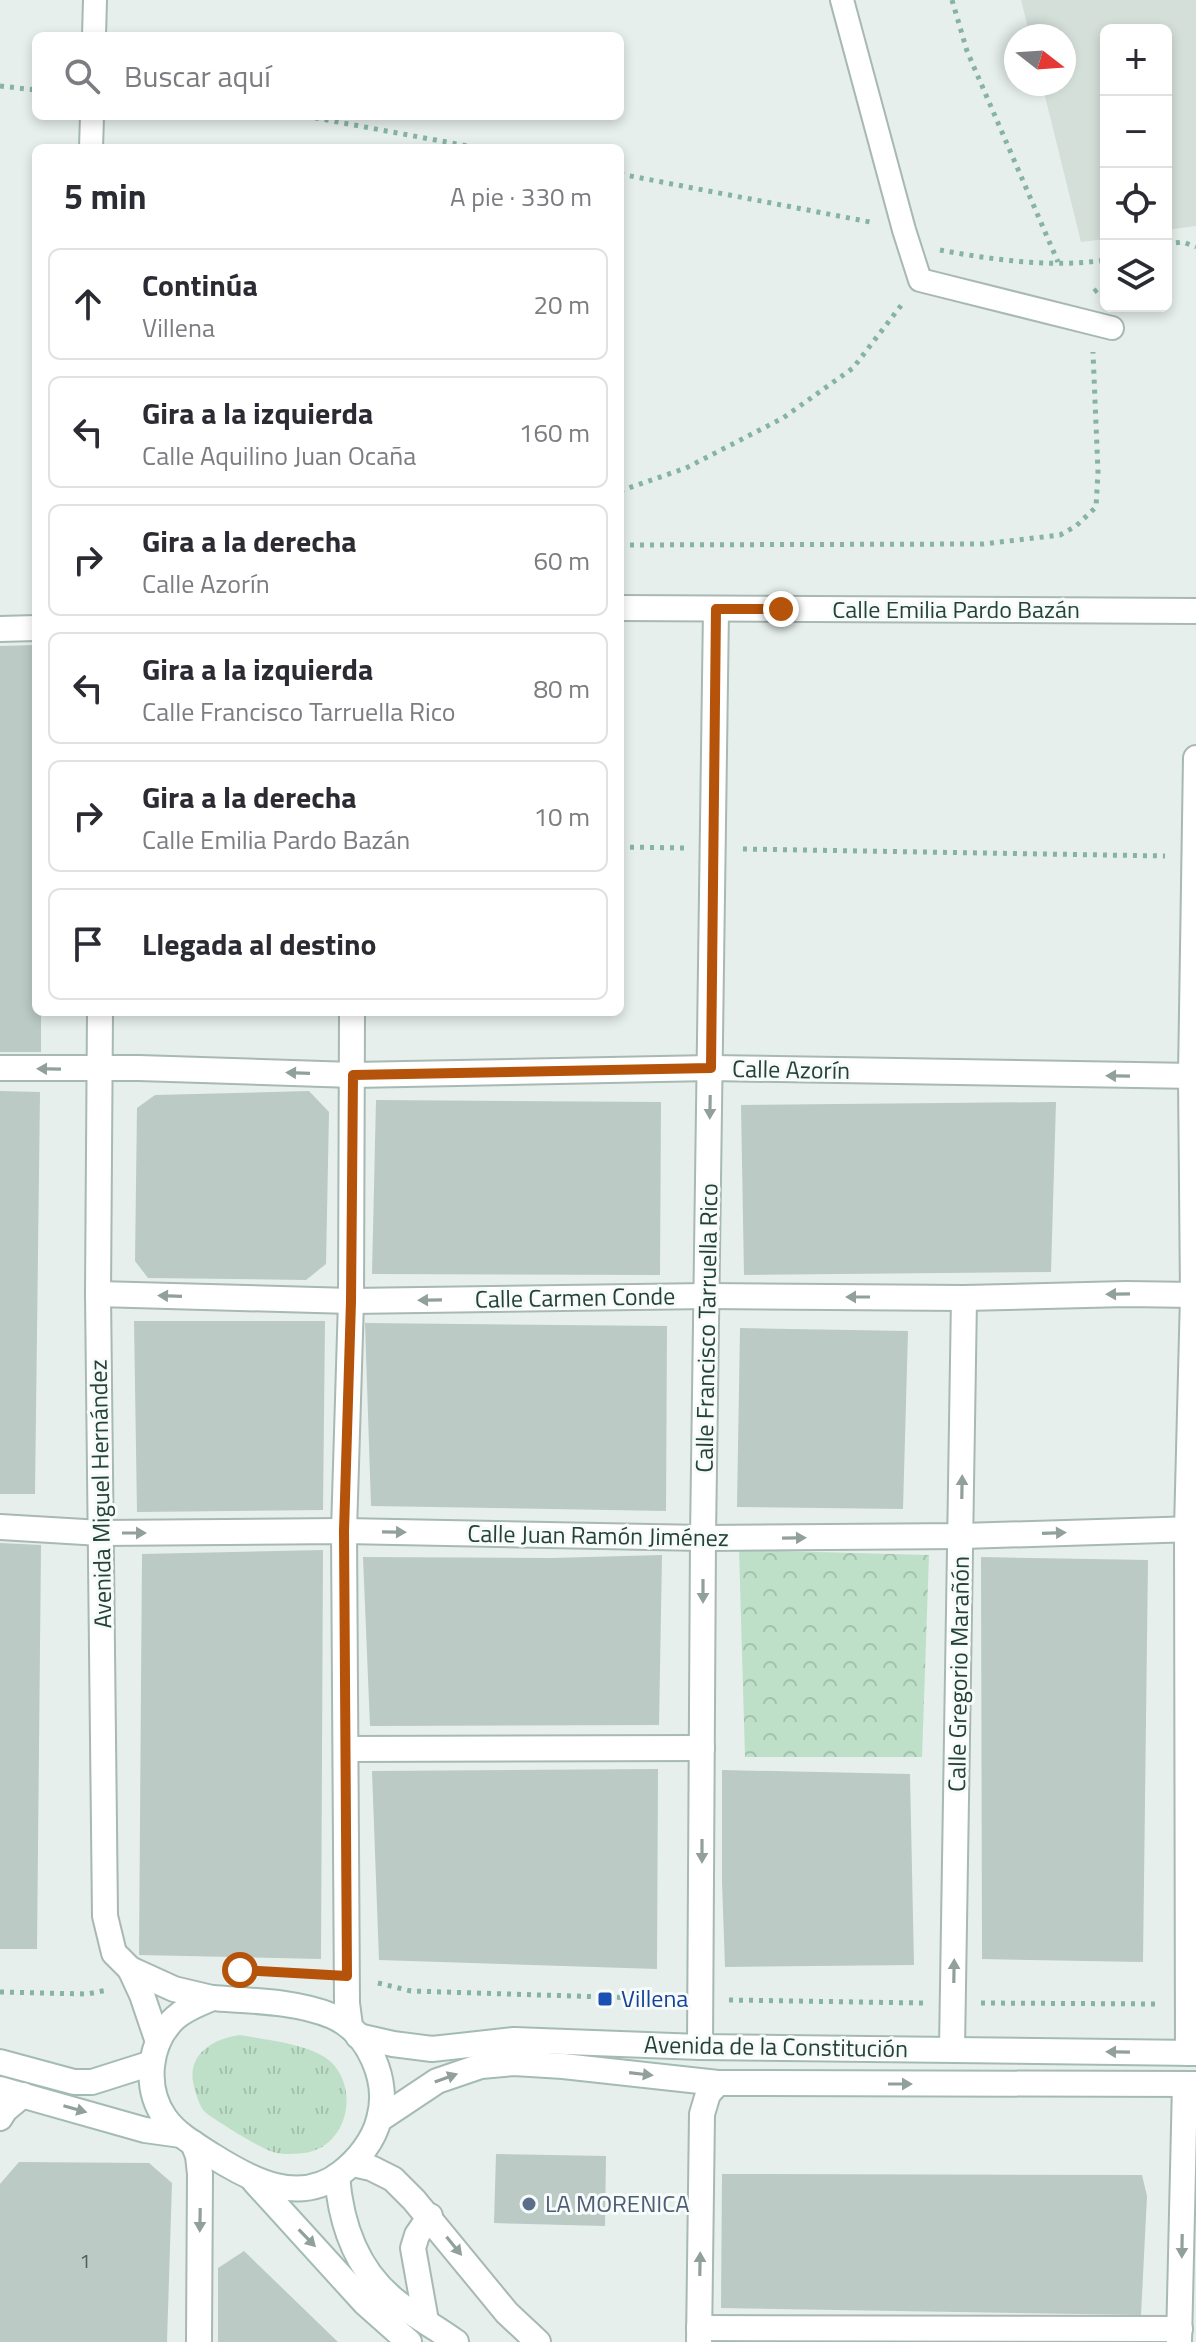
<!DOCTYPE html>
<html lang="es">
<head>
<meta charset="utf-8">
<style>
	body { margin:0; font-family:"Titillium Web",sans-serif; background:#f2f2f3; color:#2b2b33 }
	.controls { position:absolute; right:24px; top:24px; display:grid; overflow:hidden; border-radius:12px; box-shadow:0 4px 12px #0003 }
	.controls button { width:72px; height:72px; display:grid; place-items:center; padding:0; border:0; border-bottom:2px solid #e1e1e2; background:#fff; color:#2b2b33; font:40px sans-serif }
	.compass { position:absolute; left:1004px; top:24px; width:72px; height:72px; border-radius:50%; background:#fff; box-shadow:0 4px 12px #0003; rotate:107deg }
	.stop { position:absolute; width:24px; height:24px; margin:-18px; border:6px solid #b45309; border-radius:50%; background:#fff }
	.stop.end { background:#b45309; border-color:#fff; box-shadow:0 2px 8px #0008 }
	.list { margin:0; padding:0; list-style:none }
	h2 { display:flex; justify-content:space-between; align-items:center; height:104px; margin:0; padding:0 32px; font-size:34px }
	h2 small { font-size:26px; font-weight:400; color:#7c7c81 }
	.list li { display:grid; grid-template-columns:52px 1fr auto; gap:24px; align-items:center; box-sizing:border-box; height:112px; margin:0 16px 16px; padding:0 16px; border:2px solid #e1e1e2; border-radius:12px }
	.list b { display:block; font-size:30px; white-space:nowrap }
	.list p { margin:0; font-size:26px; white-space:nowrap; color:#7c7c81 }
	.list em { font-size:26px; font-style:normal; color:#7c7c81 }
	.icon { flex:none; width:44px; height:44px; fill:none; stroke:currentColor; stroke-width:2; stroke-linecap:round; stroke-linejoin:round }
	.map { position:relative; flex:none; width:1196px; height:2342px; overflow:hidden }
	.search { position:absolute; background:#fff; box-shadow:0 4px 12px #0003; left:32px; top:32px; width:592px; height:88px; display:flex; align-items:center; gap:20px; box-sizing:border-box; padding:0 28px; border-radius:12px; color:#7c7c81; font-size:30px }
	.panel { position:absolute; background:#fff; box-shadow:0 4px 12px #0003; left:32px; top:144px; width:592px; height:872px; border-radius:12px }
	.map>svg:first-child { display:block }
</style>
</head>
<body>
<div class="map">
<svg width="1196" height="2342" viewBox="0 0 1196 2342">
	<defs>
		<pattern id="grass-tufts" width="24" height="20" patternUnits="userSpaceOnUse" patternTransform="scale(2)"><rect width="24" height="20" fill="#bfe0c8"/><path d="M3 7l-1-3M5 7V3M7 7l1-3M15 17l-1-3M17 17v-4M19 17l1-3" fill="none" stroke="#a4c1ad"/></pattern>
		<pattern id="park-crowns" width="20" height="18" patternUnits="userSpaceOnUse" patternTransform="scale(2)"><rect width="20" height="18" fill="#bfe0c8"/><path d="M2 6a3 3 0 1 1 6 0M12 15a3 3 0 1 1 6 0" fill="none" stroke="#a4c1ad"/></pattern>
	</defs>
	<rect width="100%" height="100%" fill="#e6efeb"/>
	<polygon fill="#d4dfda" points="1021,0 1196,0 1196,226 1166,230 1166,30 1106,30 1106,239 1081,242 1042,84 1064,84 1064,36 1030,36"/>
	<path fill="url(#grass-tufts)" d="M240 2035C266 2040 314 2044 332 2063 360 2092 346 2148 304 2153 294 2154 283 2155 273 2152 263 2150 213 2119 205 2112 200 2107 197 2097 195 2090 184 2057 210 2039 240 2035Z"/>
	<polygon fill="url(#park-crowns)" points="739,1550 929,1555 922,1757 745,1757"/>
	<g fill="#bbcac4">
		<polygon points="36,645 36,1012 41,1012 41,1052 0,1052 0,646"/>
		<polygon points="0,1091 40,1092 35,1494 0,1494"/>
		<polygon points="309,1091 329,1112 326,1264 306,1280 148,1278 135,1261 137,1108 155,1095"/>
		<polygon points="376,1100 661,1102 660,1275 372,1274"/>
		<polygon points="1056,1102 1051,1272 744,1275 741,1105"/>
		<polygon points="134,1321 325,1321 323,1510 137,1512"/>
		<polygon points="365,1323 667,1326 666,1511 371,1506"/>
		<polygon points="740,1328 908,1331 903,1509 737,1507"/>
		<polygon points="0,1543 41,1545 37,1949 0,1949"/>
		<polygon points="323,1550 321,1959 139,1955 142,1554"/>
		<polygon points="662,1555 659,1725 370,1726 363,1557 552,1558"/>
		<polygon points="981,1557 1148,1560 1143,1962 982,1959"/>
		<polygon points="658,1769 657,1969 379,1960 372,1771"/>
		<polygon points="722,1770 910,1774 914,1965 725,1967 722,1882"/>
		<polygon points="496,2154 606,2156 605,2226 494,2223"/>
		<polygon points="19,2162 149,2163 172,2183 167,2342 0,2342 0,2184"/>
		<polygon points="722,2174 1142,2175 1147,2196 1141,2315 721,2308"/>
		<polygon points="244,2251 338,2342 218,2342 218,2268"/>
	</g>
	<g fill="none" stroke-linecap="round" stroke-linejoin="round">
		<defs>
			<g id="lane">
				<polyline points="842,0 904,230 920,280 1112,328"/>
				<polyline points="94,36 95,0"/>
				<polyline points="91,148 92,116"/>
			</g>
			<g id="street">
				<polyline points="620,608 1196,611"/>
				<polyline points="0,629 36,628"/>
				<polyline points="100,1012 98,1294 105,1916 114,1953 130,1969 142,1995 158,2042"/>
				<polyline points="0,1068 139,1068 353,1075 711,1068 1196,1076"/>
				<polyline points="98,1294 351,1301 708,1296 964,1298 1126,1294 1196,1295"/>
				<polyline points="0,1527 101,1533 344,1531 703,1538 962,1536 1196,1529"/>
				<polyline points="346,1749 702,1748"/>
				<polyline points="130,1969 174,1989 212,1998"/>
				<polyline points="350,2026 347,2003 344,1531 351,1301 352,1012"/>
				<polyline points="700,2047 703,1538 716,609"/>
				<polyline points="952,2049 964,1298"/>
				<polyline points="1188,2053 1187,1529 1193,1295 1191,1076 1196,758"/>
				<polyline points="0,2118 5,2110 23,2095"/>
				<polyline points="193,2143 198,2156 200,2174 199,2342"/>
				<polyline points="353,2164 371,2168 393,2179 414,2200 507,2313 538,2342"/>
				<polyline points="426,2321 413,2248 417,2235 430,2216"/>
				<polyline points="699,2328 1180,2329"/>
				<polyline points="699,2342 702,2114 708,2094 718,2083"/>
				<polyline points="1179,2342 1185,2084"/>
			</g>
			<g id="secondary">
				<path d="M212 1998C251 2001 296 2001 332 2016 369 2032 390 2081 379 2119 374 2140 358 2160 341 2173 299 2206 251 2180 213 2156 196 2145 177 2135 165 2118 144 2088 148 2043 175 2018 186 2008 199 2004 212 1998Z"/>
				<polyline points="358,2036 393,2044 432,2049 514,2040 700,2047 1196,2053"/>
				<polyline points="0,2062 74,2082 92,2082 152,2063"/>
				<polyline points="0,2089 145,2130 181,2135"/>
				<polyline points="380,2119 437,2081 481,2066 514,2063 563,2066 718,2083 1196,2084"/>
				<path d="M337 2176C341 2226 357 2272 398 2303 416 2317 437 2328 456 2342"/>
				<polyline points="254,2181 365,2303 409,2342"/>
			</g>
		</defs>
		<use href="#lane" stroke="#a8b8b2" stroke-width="26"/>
		<use href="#street" stroke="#a8b8b2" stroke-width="28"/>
		<use href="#secondary" stroke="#a4bbb3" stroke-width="28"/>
		<g stroke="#86b3a5" stroke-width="5" stroke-dasharray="4 6" stroke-linecap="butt">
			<polyline points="952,0 967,51 1058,262"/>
			<polyline points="0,86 36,90"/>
			<polyline points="305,116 479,148"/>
			<polyline points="620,174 870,222"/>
			<polyline points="1166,244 1183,242 1196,247"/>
			<path d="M940 250C993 260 1053 268 1106 260"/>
			<polyline points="1094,292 1106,283"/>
			<polyline points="620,491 686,468 783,418 853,368 903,303"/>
			<polyline points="620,545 983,544 1060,535 1076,526 1096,507 1098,472 1093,352"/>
			<polyline points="620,847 685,848"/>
			<polyline points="743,849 1165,856"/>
			<polyline points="378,1983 411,1991 671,1999"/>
			<polyline points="0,1992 87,1994 108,1990"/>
			<polyline points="729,2000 923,2003"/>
			<polyline points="981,2003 1159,2004"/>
		</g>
		<use href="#lane" stroke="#fff" stroke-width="22"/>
		<use href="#street" stroke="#fff" stroke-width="24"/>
		<use href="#secondary" stroke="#fff" stroke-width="24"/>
	</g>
	<defs><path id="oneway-solid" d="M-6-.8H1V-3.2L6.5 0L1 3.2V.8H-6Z" transform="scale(2)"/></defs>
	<g fill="#92a09c">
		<use href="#oneway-solid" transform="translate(49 1069) rotate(-179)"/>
		<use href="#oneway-solid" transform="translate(298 1073) rotate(-178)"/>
		<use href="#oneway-solid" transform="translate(1118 1076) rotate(-179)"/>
		<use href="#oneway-solid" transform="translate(710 1107) rotate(91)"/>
		<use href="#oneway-solid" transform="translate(1118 1294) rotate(179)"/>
		<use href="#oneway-solid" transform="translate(170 1296) rotate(-178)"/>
		<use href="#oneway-solid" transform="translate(858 1297) rotate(-180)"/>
		<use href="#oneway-solid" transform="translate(430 1300) rotate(179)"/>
		<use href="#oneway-solid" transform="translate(962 1487) rotate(-89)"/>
		<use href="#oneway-solid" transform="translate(394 1532) rotate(1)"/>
		<use href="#oneway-solid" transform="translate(134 1533)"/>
		<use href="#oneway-solid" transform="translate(1054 1533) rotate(-2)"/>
		<use href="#oneway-solid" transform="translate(794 1538) rotate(-1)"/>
		<use href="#oneway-solid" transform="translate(703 1591) rotate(90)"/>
		<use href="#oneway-solid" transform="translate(702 1851) rotate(90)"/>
		<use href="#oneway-solid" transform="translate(954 1971) rotate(-89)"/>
		<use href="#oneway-solid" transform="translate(1118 2052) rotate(-179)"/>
		<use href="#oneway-solid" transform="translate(641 2074) rotate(7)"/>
		<use href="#oneway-solid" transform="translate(446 2078) rotate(-20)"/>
		<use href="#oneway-solid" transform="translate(900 2084)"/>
		<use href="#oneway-solid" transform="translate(75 2109) rotate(16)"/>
		<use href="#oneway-solid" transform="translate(200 2220) rotate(91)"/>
		<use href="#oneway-solid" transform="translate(307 2238) rotate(46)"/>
		<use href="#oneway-solid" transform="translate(454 2246) rotate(51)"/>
		<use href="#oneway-solid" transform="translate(1182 2246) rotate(91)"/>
		<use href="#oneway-solid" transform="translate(700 2264) rotate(-89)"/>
	</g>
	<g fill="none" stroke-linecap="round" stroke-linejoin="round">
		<polyline stroke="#b45309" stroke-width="10" points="240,1970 347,1976 344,1531 351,1301 353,1075 711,1068 716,609 781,609"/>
	</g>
	<rect fill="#1a4fb4" stroke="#f7fbf9" stroke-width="3" x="597" y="1991" width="16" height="16" rx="4"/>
	<circle fill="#5c6f8a" stroke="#f7fbf9" stroke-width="3" cx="529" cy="2204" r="8"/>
	<g text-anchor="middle" stroke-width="6" stroke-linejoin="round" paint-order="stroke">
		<g font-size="20" fill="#4a645c">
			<text x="85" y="2268">1</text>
		</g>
		<g font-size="24" fill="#24423a" stroke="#f7fbf9">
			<text x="956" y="618">Calle Emilia Pardo Bazán</text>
			<text transform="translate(791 1070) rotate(1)" y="8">Calle Azorín</text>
			<text transform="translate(575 1298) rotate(-1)" y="8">Calle Carmen Conde</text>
			<text transform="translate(707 1328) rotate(-89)" y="8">Calle Francisco Tarruella Rico</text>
			<text transform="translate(101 1494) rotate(-91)" y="8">Avenida Miguel Hernández</text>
			<text transform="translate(598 1536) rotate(1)" y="8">Calle Juan Ramón Jiménez</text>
			<text transform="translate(959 1674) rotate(-89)" y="8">Calle Gregorio Marañón</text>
			<text transform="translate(776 2047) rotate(1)" y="8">Avenida de la Constitución</text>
		</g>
		<g font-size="24" fill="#164399" stroke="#f7fbf9" text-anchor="start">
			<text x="621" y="2007">Villena</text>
		</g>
		<g font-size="24" fill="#4e5e75" stroke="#f7fbf9" text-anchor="start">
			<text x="545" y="2212">LA MORENICA</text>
		</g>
	</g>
</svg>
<div class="controls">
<button>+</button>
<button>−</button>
<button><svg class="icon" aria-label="locate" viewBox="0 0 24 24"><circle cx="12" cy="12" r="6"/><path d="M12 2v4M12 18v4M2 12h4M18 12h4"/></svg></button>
<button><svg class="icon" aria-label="layers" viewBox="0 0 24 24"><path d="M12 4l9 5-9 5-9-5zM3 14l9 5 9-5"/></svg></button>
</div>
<svg class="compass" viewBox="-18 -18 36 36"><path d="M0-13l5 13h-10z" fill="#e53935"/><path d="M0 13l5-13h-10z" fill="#7c7c81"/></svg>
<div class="stop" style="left:240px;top:1970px"></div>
<div class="stop end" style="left:781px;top:609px"></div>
<div class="search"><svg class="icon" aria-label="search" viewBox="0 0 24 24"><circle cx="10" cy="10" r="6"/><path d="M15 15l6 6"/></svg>Buscar aquí</div>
<section class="panel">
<h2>5 min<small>A pie · 330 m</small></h2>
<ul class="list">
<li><svg class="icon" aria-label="ahead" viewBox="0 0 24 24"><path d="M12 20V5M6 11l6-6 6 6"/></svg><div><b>Continúa</b><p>Villena</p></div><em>20 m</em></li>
<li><svg class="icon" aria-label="left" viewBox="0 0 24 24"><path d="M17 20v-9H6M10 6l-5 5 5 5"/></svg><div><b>Gira a la izquierda</b><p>Calle Aquilino Juan Ocaña</p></div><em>160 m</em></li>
<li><svg class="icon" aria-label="right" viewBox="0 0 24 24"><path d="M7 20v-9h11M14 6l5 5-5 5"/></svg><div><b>Gira a la derecha</b><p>Calle Azorín</p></div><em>60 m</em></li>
<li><svg class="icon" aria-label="left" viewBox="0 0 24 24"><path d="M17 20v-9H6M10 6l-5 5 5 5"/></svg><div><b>Gira a la izquierda</b><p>Calle Francisco Tarruella Rico</p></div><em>80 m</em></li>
<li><svg class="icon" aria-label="right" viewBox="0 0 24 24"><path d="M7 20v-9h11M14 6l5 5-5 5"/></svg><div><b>Gira a la derecha</b><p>Calle Emilia Pardo Bazán</p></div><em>10 m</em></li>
<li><svg class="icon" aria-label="arrive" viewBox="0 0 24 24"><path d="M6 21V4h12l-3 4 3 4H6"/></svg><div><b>Llegada al destino</b></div></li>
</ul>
</section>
</div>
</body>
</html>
